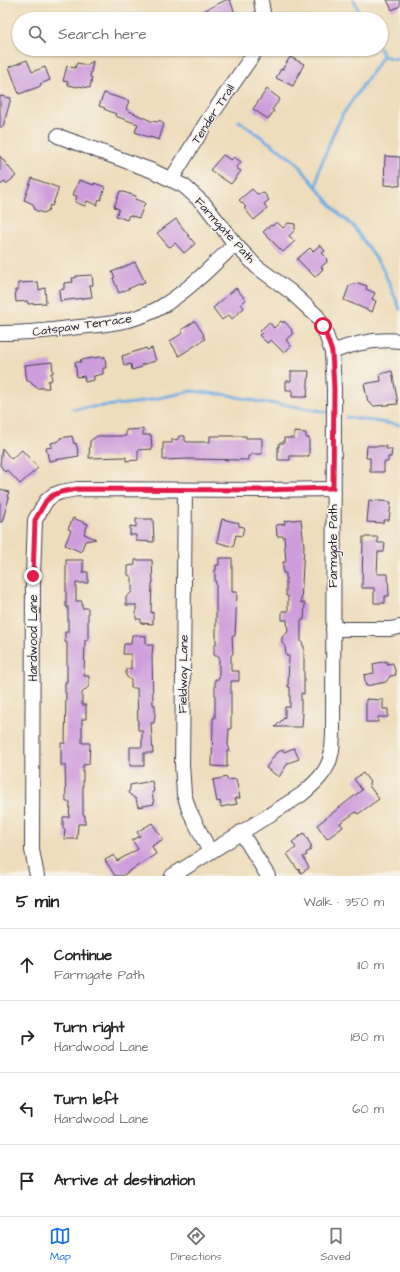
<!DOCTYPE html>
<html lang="en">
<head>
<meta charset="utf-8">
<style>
	body { margin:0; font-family:"Architects Daughter",sans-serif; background:#f6f6f6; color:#222 }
	.stop { position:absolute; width:12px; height:12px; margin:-9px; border:3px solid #e11d48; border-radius:50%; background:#fff }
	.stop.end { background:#e11d48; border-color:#fff; box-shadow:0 1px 4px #0008 }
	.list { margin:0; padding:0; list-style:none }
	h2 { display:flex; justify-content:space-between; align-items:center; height:52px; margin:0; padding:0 16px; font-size:17px }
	h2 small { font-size:13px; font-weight:400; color:#767676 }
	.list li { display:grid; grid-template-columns:26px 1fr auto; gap:12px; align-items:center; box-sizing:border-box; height:72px; padding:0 16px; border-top:1px solid #e0e0e0 }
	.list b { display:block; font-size:15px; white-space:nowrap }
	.list p { margin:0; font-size:13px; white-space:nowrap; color:#767676 }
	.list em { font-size:13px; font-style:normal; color:#767676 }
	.icon { flex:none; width:22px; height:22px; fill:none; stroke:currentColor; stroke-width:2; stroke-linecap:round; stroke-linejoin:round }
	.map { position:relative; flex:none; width:400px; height:876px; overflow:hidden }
	.search { position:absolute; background:#fff; box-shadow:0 1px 3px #0004; left:12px; right:12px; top:12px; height:44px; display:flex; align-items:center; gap:10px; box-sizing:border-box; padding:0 14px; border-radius:22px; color:#767676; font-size:15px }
	.sheet { height:340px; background:#fff }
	nav { display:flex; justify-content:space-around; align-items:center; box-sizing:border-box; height:56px; border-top:1px solid #e0e0e0; background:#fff; font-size:11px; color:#767676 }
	nav a { display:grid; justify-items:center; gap:2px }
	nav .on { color:#1a73e8 }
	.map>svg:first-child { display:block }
</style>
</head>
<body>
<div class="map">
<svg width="400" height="876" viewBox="0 0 400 876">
	<rect width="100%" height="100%" fill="#f7f3e8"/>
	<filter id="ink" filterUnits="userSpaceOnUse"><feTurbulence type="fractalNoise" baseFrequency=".025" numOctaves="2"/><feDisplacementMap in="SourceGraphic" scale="8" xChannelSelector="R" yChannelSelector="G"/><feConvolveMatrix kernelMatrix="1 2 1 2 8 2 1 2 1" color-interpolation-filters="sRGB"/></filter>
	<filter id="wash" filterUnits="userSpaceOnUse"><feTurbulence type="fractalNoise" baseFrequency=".012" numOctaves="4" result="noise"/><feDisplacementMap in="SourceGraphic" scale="16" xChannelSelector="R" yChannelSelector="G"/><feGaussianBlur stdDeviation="0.9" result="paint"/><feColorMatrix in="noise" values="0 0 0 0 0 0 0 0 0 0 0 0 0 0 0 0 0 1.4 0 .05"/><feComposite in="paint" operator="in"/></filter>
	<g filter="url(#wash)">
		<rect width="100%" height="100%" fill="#eeddbc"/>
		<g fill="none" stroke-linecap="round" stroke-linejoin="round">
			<g stroke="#71ade2" stroke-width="3">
				<polyline points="354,0 362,19"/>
				<polyline points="380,49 383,56 391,58 400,59"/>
				<polyline points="239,121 296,162 336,211 353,226 382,267 400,309"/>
				<polyline points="317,188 319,170 334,132 343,114 383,56"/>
				<polyline points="73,409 135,403 192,391 228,395 260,402 286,405 328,412"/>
				<polyline points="346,417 400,425"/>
			</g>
		</g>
		<g id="blocks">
			<g fill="#ce9edc">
				<polygon points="226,0 230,0 237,19 207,19 203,11"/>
				<polygon points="387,0 400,0 400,6 392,10"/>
				<polygon points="290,57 304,64 293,86 276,78 281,69 282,70"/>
				<polygon points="27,60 32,72 45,67 50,80 40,84 41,86 19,94 9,67"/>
				<polygon points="93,61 90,77 92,78 90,88 78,86 78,87 68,85 68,82 63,81 67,66 75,68 77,63 87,65"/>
				<polygon points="267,89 280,99 272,110 274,111 268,119 253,109"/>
				<polygon points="104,93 129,101 126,109 129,111 151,121 157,122 160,120 162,123 164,124 159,140 150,137 150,138 135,132 138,124 115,116 116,114 104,109 105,108 99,106"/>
				<polygon points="0,96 11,98 3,127 0,127"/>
				<polygon points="223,155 231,160 234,157 241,162 236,168 241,171 231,184 210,170"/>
				<polygon points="0,156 16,176 6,184 5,182 0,185"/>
				<polygon points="385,156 400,157 400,186 384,185"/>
				<polygon points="32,178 59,188 52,206 50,205 48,211 43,213 35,210 33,204 24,200"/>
				<polygon points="79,180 94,185 94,183 105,187 101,200 99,199 97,205 87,201 85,206 75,202 77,196 73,195"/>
				<polygon points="252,189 257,194 264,193 269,200 264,204 267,209 254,220 244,208 246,207 239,200"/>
				<polygon points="120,191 136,196 135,199 145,203 139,218 129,215 127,220 116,216 119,209 114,207"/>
				<polygon points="176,219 195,244 184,253 175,243 170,247 168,246 157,233"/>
				<polygon points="277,222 283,228 288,223 295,224 295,230 289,236 295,241 283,252 263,232 271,225 272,226"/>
				<polygon points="320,245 325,251 322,253 326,257 327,262 321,267 323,269 315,277 297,259 310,248 313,251"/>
				<polygon points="135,262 145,282 142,283 142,285 139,284 119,293 113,278 115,277 112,272"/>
				<polygon points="92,275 93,285 90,285 92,297 60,301 59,290 64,289 64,283 73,282 72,278 75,278 76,276"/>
				<polygon points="38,282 39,290 45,288 46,303 28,304 27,301 16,302 15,290 18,290 18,283"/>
				<polygon points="358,283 367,286 366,289 375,293 372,299 376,301 372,312 344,300 349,286"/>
				<polygon points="236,288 246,300 241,304 244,308 232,319 229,315 222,320 213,308"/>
				<polygon points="195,321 204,335 203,336 205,339 179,356 170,341 183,333 181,330"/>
				<polygon points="281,321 283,323 284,321 292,330 291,331 293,333 286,340 291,346 284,353 271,340 267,343 259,335 262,333 260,331 269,322 274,328"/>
				<polygon points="146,348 147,350 152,348 156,361 141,365 142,367 132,370 131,364 124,366 122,356"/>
				<polygon points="100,357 105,357 106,368 103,368 103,374 94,376 94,380 85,382 84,376 77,377 75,362 81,362 80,360"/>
				<polygon points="52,362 53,373 51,373 52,380 48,381 49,388 37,388 29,381 27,381 25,365"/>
				<polygon points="291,371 309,371 307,397 292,397 292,390 286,390 286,381 291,381"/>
				<polygon points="392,371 398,404 374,406 368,402 364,384 381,381 380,374"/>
				<polygon points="143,429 143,435 151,435 152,449 138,450 138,460 126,461 126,457 89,458 90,441 97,436 126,436 126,430"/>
				<polygon points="294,432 306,433 306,438 309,438 309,456 290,456 290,460 278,460 278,447 279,447 279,443 284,443 284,438 294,438"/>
				<polygon points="72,436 74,444 76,443 79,456 49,461 46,448 52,447 51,443 59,441 60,438"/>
				<polygon points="179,436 185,436 185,441 188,442 210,442 210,436 246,436 246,438 262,438 262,454 251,454 251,456 248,456 248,460 188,459 163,460 163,443 172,443 172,439 177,440"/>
				<polygon points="367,446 386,446 386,449 392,449 391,457 388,457 388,462 384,462 384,472 370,472 370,458 366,458"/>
				<polygon points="2,448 11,459 22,450 38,468 20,484 7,470 5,472 0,465"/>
				<polygon points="0,489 9,492 7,497 9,498 2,522 0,522"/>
				<polygon points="369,500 391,502 389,520 384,520 383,523 367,522"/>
				<polygon points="73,518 88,524 84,534 96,539 85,541 81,552 65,545 71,530 68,529"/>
				<polygon points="136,519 153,519 154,542 136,541 136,535 130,535 130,526 136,527"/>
				<polygon points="222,519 239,523 239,526 244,527 242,536 236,535 233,547 217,542"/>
				<polygon points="301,519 304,546 301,603 305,603 304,620 301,620 301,642 302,642 303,646 304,646 304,694 301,693 301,713 303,713 302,727 275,727 285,717 285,707 290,707 290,687 288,687 289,656 286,656 285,646 282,643 282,637 288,632 287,620 282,620 282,611 288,611 288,596 286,596 286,573 283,573 283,562 286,562 284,536 277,536 276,525 285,524 284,521"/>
				<polygon points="363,537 378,537 378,543 385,543 384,552 378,552 377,574 388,574 389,596 385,596 385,603 374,603 374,588 362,588"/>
				<polygon points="219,558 232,558 232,592 237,592 235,636 232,636 233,653 231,656 231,671 239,671 239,681 231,681 231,729 229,729 228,745 230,751 227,751 227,767 212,766 213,718 215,718 215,679 219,679 219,656 214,656 214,645 216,645 216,582 215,582 215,570 216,570 216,565 219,565"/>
				<polygon points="66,560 83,560 83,572 88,572 88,583 76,583 76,601 82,601 82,608 88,608 88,640 85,640 84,676 89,676 89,686 82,693 82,705 86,705 86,719 82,719 82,743 90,743 89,764 83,765 83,815 85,815 85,824 78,824 77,839 64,839 65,829 63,829 63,817 69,817 70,802 66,802 65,765 61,765 61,743 65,743 66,693 65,693 65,682 67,682 67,643 65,642 65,632 68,632 68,607 66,607"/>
				<polygon points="135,560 152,560 153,583 152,583 151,613 153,612 153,624 141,623 141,619 136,619 136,605 126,605 126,597 132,592 132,577 128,575 128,566 135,565"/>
				<polygon points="132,635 146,636 146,645 153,645 152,656 153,705 155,705 155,716 154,723 151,723 153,753 144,753 144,766 130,766 130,747 142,747 142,730 138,730 137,688 131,688 131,680 126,676 126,669 131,669 131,654 123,654 124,644 131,644"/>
				<polygon points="387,661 387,664 393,663 396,675 390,676 386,682 366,686 364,675 374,673 373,664"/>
				<polygon points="366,699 383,700 383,709 388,709 388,717 378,717 378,722 366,722"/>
				<polygon points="294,748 299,759 288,763 279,777 266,768 276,753 283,750 284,752"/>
				<polygon points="363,773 370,782 369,783 370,787 379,799 358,814 356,812 340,823 343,827 327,839 317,825 362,790 354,779"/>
				<polygon points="227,777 227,780 236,779 240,798 235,798 237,804 221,807 220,801 217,802 213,780"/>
				<polygon points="152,781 154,791 152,792 154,804 138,807 136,799 128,793 130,789 130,785"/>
				<polygon points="152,823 163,839 152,846 156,854 122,876 115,876 105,860 114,855 117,861 138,849 132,840 140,836 137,832"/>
				<polygon points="304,833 312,847 310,848 311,850 306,853 307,855 303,857 309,868 301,873 299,869 298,870 287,854 296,848 292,842"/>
			</g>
		</g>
	</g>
	<g filter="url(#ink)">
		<use href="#blocks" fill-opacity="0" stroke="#413e4e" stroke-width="1"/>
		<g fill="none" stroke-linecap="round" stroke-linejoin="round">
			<defs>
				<g id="minor">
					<polyline points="261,0 264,19"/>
					<path d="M58 136 153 171 184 186 205 205 235 244 257 267 291 292 317 316 323 326 332 352 334 389 333 736C332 742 333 749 331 755 328 772 314 784 301 795L172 876"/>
					<polyline points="171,180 208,120 257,49"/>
					<path d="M0 333C24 333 47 331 70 328 101 325 134 323 161 307 189 290 212 266 235 244"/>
					<path d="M332 352C354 343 377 338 400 341"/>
					<polyline points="185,490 182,764 184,794 189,810 210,852"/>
					<polyline points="333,629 390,629 400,627"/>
					<polyline points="241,832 268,876"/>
					<polyline points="37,876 32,850 33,576 35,520 46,501 53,495 61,492 77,489 262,490 333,489"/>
				</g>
			</defs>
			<use href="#minor" stroke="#413e4e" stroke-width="16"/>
			<use href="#minor" stroke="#fff" stroke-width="14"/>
		</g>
	</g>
	<g fill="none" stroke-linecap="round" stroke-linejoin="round" filter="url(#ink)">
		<polyline stroke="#e11d48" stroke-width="5" points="33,576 35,520 46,501 53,495 61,492 77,489 262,490 333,488 334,389 332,352 323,326"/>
	</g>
	<g text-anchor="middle" stroke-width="3" stroke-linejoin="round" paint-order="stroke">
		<g font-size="12" fill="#22223b" stroke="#f7f3e8">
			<text transform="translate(213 114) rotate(-57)" y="4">Tender Trail</text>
			<text transform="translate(225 230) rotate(48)" y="4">Farmgate Path</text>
			<text transform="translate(82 325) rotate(-8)" y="4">Catspaw Terrace</text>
			<text transform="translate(333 546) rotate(-90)" y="4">Farmgate Path</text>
			<text transform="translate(33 638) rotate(-90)" y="4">Hardwood Lane</text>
			<text transform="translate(183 674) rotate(-89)" y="4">Fieldway Lane</text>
		</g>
	</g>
</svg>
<div class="stop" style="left:323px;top:326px"></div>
<div class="stop end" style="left:33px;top:576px"></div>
<div class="search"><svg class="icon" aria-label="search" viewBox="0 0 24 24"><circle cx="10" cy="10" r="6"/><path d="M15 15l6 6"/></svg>Search here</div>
</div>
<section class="sheet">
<h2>5 min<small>Walk · 350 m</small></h2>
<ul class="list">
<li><svg class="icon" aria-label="ahead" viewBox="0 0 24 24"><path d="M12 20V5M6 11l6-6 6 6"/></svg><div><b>Continue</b><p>Farmgate Path</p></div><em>110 m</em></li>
<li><svg class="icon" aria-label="right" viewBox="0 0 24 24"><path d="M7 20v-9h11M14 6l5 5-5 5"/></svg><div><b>Turn right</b><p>Hardwood Lane</p></div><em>180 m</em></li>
<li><svg class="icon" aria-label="left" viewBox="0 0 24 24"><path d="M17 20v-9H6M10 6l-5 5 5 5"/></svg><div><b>Turn left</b><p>Hardwood Lane</p></div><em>60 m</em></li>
<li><svg class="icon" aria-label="arrive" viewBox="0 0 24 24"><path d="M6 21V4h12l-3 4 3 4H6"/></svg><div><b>Arrive at destination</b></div></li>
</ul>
</section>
<nav>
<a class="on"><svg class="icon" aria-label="map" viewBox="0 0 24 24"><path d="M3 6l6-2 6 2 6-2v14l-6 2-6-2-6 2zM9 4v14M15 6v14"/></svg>Map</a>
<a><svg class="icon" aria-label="directions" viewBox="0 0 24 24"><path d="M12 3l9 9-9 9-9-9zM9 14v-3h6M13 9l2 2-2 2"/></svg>Directions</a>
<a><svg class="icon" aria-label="saved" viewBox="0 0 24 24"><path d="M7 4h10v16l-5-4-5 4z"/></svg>Saved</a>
</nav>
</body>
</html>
